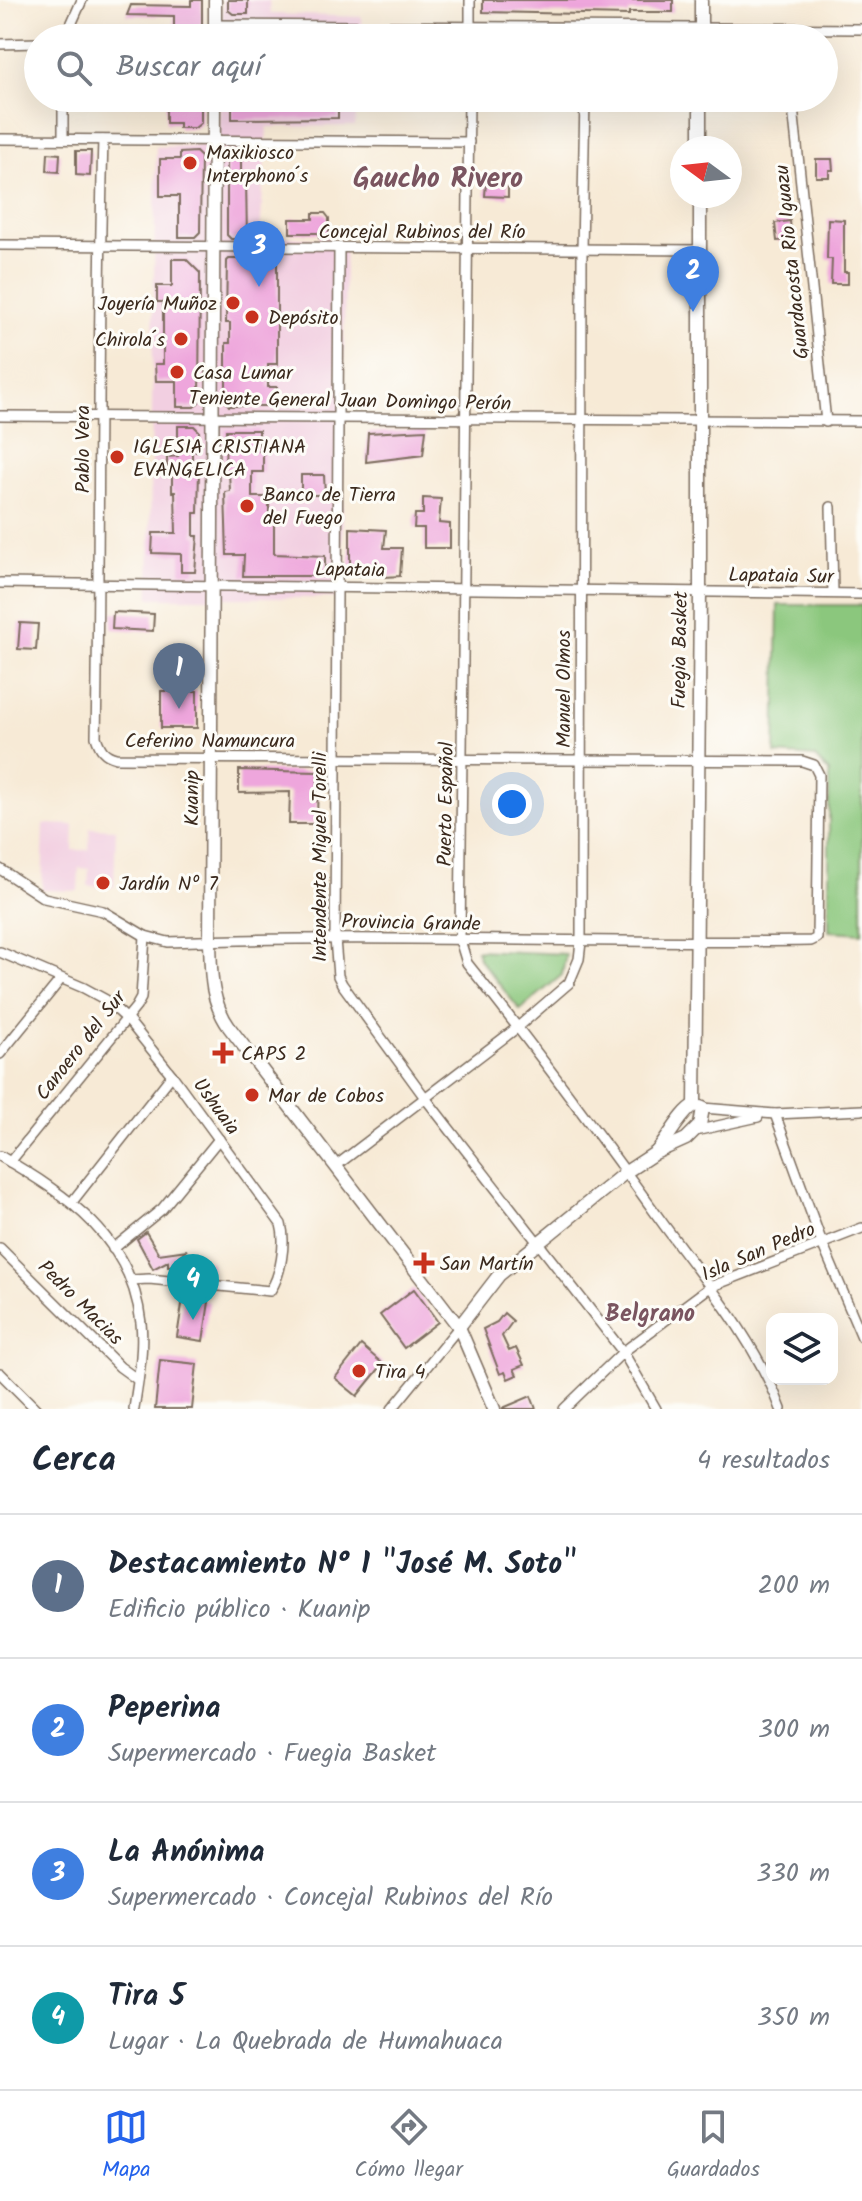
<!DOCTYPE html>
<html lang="es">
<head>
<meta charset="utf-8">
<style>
	body { margin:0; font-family:Kalam,sans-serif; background:#f2f2f3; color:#1f2937 }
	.controls { position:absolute; right:24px; bottom:24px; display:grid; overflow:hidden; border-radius:16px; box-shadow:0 8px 32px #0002 }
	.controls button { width:72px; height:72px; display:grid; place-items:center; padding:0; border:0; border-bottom:2px solid #e0e1e3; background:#fff; color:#1f2937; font:40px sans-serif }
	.compass { position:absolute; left:670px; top:136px; width:72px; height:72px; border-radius:50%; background:#fff; box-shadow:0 8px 32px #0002; rotate:285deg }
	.you { position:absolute; left:512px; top:804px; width:28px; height:28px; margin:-20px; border:6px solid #fff; border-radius:50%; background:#1a73e8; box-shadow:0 0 0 12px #1a73e833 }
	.badge { display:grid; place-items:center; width:52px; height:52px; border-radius:50%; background:#2563eb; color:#fff; font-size:26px; font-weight:700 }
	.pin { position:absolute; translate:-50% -66px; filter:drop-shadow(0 2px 4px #0008) }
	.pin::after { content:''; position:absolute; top:42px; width:28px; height:24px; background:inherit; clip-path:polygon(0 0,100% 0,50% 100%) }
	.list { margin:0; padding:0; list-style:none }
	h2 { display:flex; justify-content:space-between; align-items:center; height:104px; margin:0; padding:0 32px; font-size:34px }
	h2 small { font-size:26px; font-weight:400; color:#747a83 }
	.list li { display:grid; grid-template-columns:52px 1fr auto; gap:24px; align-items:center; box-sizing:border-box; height:144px; padding:0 32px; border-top:2px solid #e0e1e3 }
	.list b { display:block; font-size:30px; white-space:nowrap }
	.list p { margin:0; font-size:26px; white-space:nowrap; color:#747a83 }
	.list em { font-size:26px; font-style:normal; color:#747a83 }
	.icon { flex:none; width:44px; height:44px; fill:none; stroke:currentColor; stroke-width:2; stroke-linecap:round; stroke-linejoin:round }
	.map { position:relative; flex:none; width:862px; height:1409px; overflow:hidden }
	.search { position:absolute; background:#fff; box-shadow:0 8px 32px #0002; left:24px; right:24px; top:24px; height:88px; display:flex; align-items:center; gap:20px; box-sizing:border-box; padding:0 28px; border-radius:44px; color:#747a83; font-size:30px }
	.sheet { height:680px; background:#fff }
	nav { display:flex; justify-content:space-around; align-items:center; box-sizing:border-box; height:112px; border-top:2px solid #e0e1e3; background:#fff; font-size:22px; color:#747a83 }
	nav a { display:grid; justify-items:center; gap:4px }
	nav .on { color:#2563eb }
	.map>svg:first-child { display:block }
</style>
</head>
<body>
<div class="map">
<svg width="862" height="1409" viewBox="0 0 862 1409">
	<rect width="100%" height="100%" fill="#fdfcf7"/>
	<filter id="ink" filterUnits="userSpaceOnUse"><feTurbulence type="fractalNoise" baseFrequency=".0125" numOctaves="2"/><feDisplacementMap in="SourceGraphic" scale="16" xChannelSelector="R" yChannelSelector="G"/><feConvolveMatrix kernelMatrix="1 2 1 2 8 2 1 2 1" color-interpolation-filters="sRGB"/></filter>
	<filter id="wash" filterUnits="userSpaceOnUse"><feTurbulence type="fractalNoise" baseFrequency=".006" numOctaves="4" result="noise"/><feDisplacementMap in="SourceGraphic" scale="32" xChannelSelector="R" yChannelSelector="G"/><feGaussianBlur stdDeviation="1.8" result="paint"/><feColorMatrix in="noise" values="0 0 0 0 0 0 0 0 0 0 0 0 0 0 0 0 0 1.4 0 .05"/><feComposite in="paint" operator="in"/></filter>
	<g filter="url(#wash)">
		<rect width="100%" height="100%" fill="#f7ead6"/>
		<g fill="#f2cfe1">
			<polygon points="223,0 269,0 270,14 362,17 361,38 222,38"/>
			<polygon points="220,98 357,98 355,126 267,127 260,235 345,241 342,598 149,598 156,147 219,145"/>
			<polygon points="44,824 74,825 73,850 89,850 90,828 116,829 114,887 88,886 89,869 79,868 78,891 42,890"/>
		</g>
		<g fill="#8bc77d" stroke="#63784e" stroke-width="2">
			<polygon points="778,605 862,605 862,933 829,931 829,772 814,757 775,754"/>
			<polygon points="476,950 566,954 562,975 520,1010 480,960"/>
		</g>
		<g id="blocks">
			<g fill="#eea6dc">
				<polygon points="191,0 202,0 202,35 174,34 174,16 127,15 131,5 191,6"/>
				<polygon points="228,0 248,0 248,14 233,14 228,10"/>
				<polygon points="483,0 673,0 673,12 629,12 629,15 483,12"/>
				<polygon points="201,98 201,123 195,128 179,128 179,123 166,123 166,99"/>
				<polygon points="291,98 338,98 338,118 232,119 232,101 291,101"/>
				<polygon points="76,151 91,151 90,176 76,175"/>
				<polygon points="196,152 201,157 200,232 195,237 179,237 179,196 160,196 160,159 180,159 180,153"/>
				<polygon points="231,152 241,152 241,179 246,179 247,239 231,239 227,235 227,156"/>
				<polygon points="48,153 60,154 59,172 47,171"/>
				<polygon points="816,159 832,159 833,170 829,170 829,177 816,177"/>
				<polygon points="486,182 508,182 508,197 485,196"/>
				<polygon points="313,213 325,213 329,218 329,238 319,238 319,233 290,233 290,219 313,219"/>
				<polygon points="828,219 844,220 844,272 848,272 848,284 831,284 832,259 827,259"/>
				<polygon points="790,221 792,240 777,241 775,223"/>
				<polygon points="172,259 186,259 200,273 199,402 194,407 177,407 177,381 156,381 155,364 163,364 163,302 157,302 157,286 172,286"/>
				<polygon points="229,259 277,259 277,364 268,364 268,387 277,387 277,406 229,406 226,402 226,343 230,343 230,323 226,323 227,261"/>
				<polygon points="178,426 194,426 199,431 199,451 192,451 192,470 199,470 198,513 194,513 194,536 198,536 195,572 181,572 181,554 152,553 153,533 176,533 175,492 172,492 172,470 167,470 167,457 178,456"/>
				<polygon points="226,430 259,430 259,451 263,451 263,472 252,472 252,497 269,497 269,515 274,515 274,554 325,556 325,576 243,576 244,555 227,555 225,492 230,491 229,472 225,472"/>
				<polygon points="426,430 423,455 366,462 368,433"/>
				<polygon points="301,475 324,475 325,495 301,495"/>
				<polygon points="423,498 441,499 439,523 450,524 450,548 424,548 424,528 414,528 415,514 423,514"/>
				<polygon points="350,528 386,530 384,548 402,548 400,576 385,577 385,574 350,576"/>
				<polygon points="113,612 154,614 153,631 112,629"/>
				<polygon points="20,623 38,624 36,650 18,649"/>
				<rect x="161" y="691" width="36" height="37"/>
				<polygon points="239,770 318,772 317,824 289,824 290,792 239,793"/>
				<polygon points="146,1232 159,1254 187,1250 180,1255 181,1265 168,1266 168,1261 153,1269 137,1239"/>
				<polygon points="188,1260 211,1262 210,1274 187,1272"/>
				<polygon points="414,1289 438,1322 404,1348 380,1315"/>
				<polygon points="183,1298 209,1302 203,1341 177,1337"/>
				<polygon points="504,1313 513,1321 502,1336 509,1351 516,1348 524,1365 514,1369 517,1375 508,1379 505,1372 500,1374 483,1329 497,1322"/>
				<polygon points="361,1345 383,1364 357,1396 335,1378"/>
				<polygon points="160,1360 197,1364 192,1409 155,1409"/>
				<polygon points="531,1396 536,1409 503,1409 503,1408"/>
			</g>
		</g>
	</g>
	<g filter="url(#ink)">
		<use href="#blocks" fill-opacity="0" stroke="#7d6d5e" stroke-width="2"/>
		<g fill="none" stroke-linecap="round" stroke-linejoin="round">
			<defs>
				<g id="street">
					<polyline points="470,0 470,38"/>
					<polyline points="215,25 862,29"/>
					<polyline points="65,38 82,0"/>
					<polyline points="0,44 38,43"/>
					<path d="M469 98 460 940 467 963C535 1048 600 1136 664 1225 706 1282 756 1341 781 1409"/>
					<polyline points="792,98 826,422"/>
					<polyline points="0,139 469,142"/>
					<polyline points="63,139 63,98"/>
					<polyline points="0,245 699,250"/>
					<polyline points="339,248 335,939 338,976 342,984 426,1099 623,1352 656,1409"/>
					<polyline points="0,416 862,421"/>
					<polyline points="831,507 833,593"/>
					<polyline points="0,583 862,594"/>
					<path d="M0 869 44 898 103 911 145 936 168 942C382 934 597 944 811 941L817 938 819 775 814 765 802 761 116 758C104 755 100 749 96 737 100 538 97 339 103 140"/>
					<path d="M0 952 84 988 106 1000 127 1019 172 1075 281 1224C286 1242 281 1276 270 1291L149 1279 131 1280"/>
					<polyline points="0,1054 61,979"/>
					<polyline points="703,1108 775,1114 862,1110"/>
					<polyline points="775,1114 822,1243 862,1337"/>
					<polyline points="695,1131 758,1117"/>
					<path d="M0 1156C67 1195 132 1238 141 1323 144 1351 138 1381 134 1409"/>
					<polyline points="10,1162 136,1007 141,998 145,936"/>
					<polyline points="337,1165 518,1027 569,983 579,959 581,942 582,250 585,98"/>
					<polyline points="72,1202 172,1075"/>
					<polyline points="0,1248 120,1367 138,1380"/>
					<polyline points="113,1249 162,1209 219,1139"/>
					<polyline points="0,1373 36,1409"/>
					<polyline points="392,1409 459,1327"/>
					<polyline points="564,1409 623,1352 710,1287 862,1228"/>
				</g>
				<g id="secondary">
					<polyline points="215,38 215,0"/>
					<polyline points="701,38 701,0"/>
					<path d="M214 98 210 941C211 973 210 1000 229 1027L459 1327 494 1409"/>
					<polyline points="700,148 700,98"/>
					<polyline points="695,1105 700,592 700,196"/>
					<path d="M657 1151C668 1139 682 1111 695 1105"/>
					<polyline points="459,1327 499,1275 626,1172 655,1153 686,1139 700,1125 703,1108 695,1105"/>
				</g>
			</defs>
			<use href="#street" stroke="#7d6d5e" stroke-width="12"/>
			<use href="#secondary" stroke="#7d6d5e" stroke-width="15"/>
			<use href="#street" stroke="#fff" stroke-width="9"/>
			<use href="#secondary" stroke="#fff" stroke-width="12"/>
		</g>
	</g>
	<g fill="#c8321e" stroke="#fdfcf7" stroke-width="3">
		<circle cx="190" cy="163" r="8"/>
		<circle cx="233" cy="303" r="8"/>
		<circle cx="252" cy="317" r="8"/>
		<circle cx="181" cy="339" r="8"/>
		<circle cx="177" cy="372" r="8"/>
		<circle cx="117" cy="457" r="8"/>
		<circle cx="247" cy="506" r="8"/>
		<circle cx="103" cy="883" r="8"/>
		<path d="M219 1041h8v8h8v8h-8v8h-8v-8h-8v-8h8z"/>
		<circle cx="252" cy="1095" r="8"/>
		<path d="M420 1251h8v8h8v8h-8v8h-8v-8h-8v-8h8z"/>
		<circle cx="359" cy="1371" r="8"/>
	</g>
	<g text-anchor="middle" stroke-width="6" stroke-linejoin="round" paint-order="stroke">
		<g font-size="20" fill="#3b2a1e" stroke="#fdfcf7" text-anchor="start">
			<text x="206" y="159">Maxikiosco<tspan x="206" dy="23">Interphono´s</tspan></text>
			<text x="217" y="310" text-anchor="end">Joyería Muñoz</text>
			<text x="268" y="324">Depósito</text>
			<text x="165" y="346" text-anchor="end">Chirola´s</text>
			<text x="193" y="379">Casa Lumar</text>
			<text x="133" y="453">IGLESIA CRISTIANA<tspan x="133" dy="23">EVANGELICA</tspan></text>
			<text x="263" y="501">Banco de Tierra<tspan x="263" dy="23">del Fuego</tspan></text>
			<text x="119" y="890">Jardín Nº 7</text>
			<text x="241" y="1060">CAPS 2</text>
			<text x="268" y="1102">Mar de Cobos</text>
			<text x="440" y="1270">San Martín</text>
			<text x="375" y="1378">Tira 4</text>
		</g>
		<g font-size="20" fill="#3b2a1e" stroke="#fdfcf7">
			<text x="422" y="238">Concejal Rubinos del Río</text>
			<text transform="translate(791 262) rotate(-96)" y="7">Guardacosta Rio Iguazu</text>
			<text transform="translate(350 400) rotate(1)" y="7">Teniente General Juan Domingo Perón</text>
			<text transform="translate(82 449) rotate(-90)" y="7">Pablo Vera</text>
			<text transform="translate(350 569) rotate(1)" y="7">Lapataia</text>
			<text transform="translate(781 575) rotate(1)" y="7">Lapataia Sur</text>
			<text transform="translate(679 650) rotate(-89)" y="7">Fuegia Basket</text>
			<text transform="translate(563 689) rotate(-90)" y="7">Manuel Olmos</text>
			<text x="210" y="747">Ceferino Namuncura</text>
			<text transform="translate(191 798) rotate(-90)" y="7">Kuanip</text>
			<text transform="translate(445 804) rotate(-89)" y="7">Puerto Español</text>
			<text transform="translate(319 857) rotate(-90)" y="7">Intendente Miguel Torelli</text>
			<text transform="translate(411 922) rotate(1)" y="7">Provincia Grande</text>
			<text transform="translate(80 1045) rotate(-52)" y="7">Canoero del Sur</text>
			<text transform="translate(217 1106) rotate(54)" y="7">Ushuaia</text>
			<text transform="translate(758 1251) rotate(-23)" y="7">Isla San Pedro</text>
			<text transform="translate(81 1302) rotate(45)" y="7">Pedro Macias</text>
		</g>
		<g font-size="24" font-weight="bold" fill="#7a5560" stroke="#fdfcf7">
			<text x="650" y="1321">Belgrano</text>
		</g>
		<g font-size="28" font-weight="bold" fill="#7a5560" stroke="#fdfcf7">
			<text x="438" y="187">Gaucho Rivero</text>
		</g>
	</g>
</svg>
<div class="controls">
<button><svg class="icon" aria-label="layers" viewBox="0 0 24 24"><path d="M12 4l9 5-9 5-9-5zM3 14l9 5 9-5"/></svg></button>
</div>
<svg class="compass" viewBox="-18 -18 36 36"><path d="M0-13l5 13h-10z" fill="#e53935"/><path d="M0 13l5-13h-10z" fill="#747a83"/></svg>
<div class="you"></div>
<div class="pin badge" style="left:179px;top:709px;background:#5c6f8a">1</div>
<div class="pin badge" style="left:693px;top:312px;background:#3f7fe0">2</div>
<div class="pin badge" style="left:259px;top:287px;background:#3f7fe0">3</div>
<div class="pin badge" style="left:193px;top:1320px;background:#0f9aa8">4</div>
<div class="search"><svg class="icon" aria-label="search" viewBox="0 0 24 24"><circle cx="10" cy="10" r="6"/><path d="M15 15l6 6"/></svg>Buscar aquí</div>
</div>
<section class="sheet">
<h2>Cerca<small>4 resultados</small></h2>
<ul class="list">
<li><span class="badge" style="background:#5c6f8a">1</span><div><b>Destacamiento N° 1 &quot;José M. Soto&quot;</b><p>Edificio público · Kuanip</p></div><em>200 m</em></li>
<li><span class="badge" style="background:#3f7fe0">2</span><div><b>Peperina</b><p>Supermercado · Fuegia Basket</p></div><em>300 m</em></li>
<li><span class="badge" style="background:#3f7fe0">3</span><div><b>La Anónima</b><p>Supermercado · Concejal Rubinos del Río</p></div><em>330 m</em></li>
<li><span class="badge" style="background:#0f9aa8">4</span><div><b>Tira 5</b><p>Lugar · La Quebrada de Humahuaca</p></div><em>350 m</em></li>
</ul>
</section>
<nav>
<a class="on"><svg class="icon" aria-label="map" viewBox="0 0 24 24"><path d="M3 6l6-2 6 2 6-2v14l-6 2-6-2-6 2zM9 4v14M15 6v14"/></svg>Mapa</a>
<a><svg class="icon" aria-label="directions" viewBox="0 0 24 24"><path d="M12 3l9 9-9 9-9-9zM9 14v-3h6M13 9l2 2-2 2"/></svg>Cómo llegar</a>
<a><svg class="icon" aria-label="saved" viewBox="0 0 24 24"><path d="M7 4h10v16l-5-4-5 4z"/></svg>Guardados</a>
</nav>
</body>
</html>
